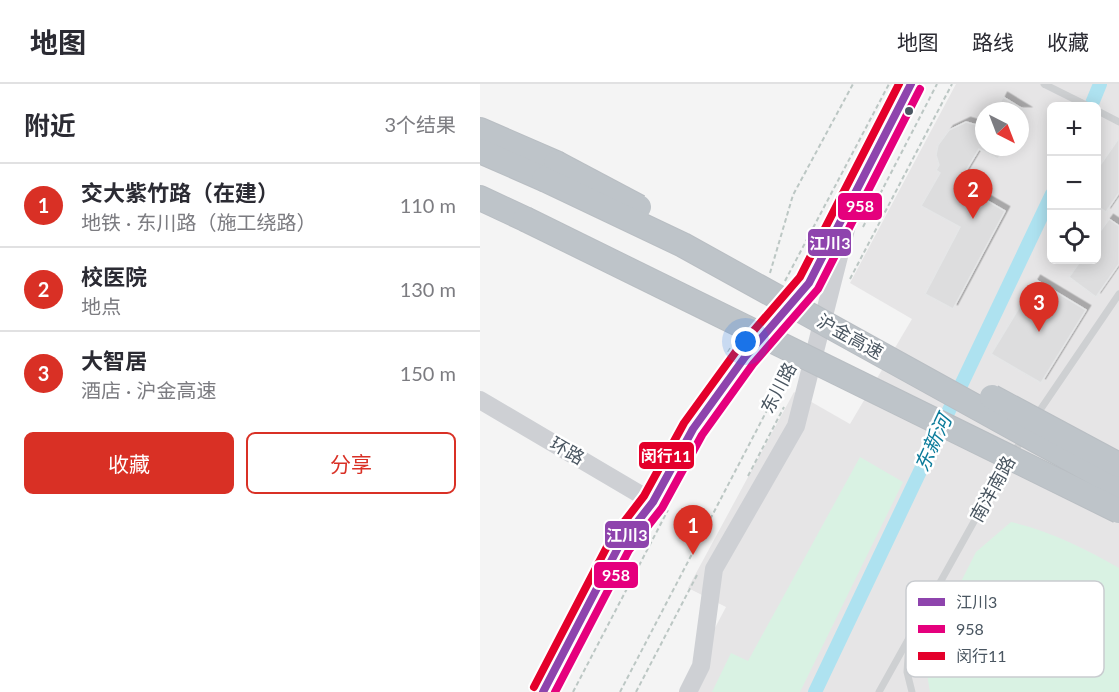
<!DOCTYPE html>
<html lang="zh">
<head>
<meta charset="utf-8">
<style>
	body { margin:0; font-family:Lato,"Noto Sans SC",sans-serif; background:#f7f7f7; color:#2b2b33 }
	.controls { position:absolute; right:18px; top:18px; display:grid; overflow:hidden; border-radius:9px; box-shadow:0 3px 15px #0003 }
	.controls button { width:54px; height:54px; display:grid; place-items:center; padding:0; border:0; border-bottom:2px solid #e1e1e2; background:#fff; color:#2b2b33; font:30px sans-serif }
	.compass { position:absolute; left:495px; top:18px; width:54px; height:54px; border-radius:50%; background:#fff; box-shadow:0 3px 15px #0003; rotate:138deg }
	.you { position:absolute; left:266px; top:258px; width:21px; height:21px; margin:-15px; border:4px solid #fff; border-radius:50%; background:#1a73e8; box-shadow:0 0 0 9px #1a73e833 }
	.badge { display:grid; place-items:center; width:39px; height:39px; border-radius:50%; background:#d93025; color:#fff; font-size:20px; font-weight:700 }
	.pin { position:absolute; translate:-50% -50px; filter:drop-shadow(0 2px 3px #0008) }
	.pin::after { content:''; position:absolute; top:32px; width:21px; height:18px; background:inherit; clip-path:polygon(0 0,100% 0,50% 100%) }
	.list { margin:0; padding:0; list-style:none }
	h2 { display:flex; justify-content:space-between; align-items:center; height:78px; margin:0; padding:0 24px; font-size:26px }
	h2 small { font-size:20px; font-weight:400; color:#7c7c81 }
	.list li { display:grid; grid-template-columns:39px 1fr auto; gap:18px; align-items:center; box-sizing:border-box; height:84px; padding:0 24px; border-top:2px solid #e1e1e2 }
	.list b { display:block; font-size:22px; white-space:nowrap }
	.list p { margin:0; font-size:20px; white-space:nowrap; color:#7c7c81 }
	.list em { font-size:20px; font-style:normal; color:#7c7c81 }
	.actions { display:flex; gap:12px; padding:18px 24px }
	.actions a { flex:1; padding:14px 0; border:2px solid #d93025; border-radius:9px; text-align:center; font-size:21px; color:#d93025 }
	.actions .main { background:#d93025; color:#fff }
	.icon { flex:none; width:33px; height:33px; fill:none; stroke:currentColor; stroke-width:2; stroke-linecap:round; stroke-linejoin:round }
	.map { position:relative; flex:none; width:639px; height:608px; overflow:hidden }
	header { display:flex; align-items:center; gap:36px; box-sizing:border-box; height:84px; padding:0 30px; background:#fff; border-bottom:2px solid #e1e1e2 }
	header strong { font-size:28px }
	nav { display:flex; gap:33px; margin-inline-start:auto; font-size:21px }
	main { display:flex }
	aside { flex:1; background:#fff }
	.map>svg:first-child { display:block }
</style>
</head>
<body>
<header>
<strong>地图</strong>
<nav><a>地图</a><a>路线</a><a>收藏</a></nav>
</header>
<main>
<aside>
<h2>附近<small>3个结果</small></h2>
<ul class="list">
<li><span class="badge">1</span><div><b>交大紫竹路（在建）</b><p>地铁 · 东川路（施工绕路）</p></div><em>110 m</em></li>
<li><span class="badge">2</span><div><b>校医院</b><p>地点</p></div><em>130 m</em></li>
<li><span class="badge">3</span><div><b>大智居</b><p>酒店 · 沪金高速</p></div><em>150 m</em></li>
</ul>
<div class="actions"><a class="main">收藏</a><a>分享</a></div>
</aside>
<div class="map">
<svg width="639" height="608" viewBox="0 0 639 608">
	<defs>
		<filter id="shadow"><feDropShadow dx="4.5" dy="-4.5" stdDeviation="0" flood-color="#0004"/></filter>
	</defs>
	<rect width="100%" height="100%" fill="#f4f4f4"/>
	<path fill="#e6e5e6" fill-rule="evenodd" d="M476 0H639V608H201L246 523 208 504 314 308 370 340 432 235 370 199ZM572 22H616V176H572ZM504 27H540V63H504Z"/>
	<g fill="#d9f2e3">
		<polygon points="380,373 423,398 320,608 232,608 251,569 268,577"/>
		<path d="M531 438C570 447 604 464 639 484V608H450L445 578 460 539 496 468Z"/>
	</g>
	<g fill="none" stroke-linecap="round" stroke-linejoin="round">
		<g stroke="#aee2f0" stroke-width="14">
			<polyline points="611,22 620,0"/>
			<polyline points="335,608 572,110"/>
		</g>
	</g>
	<g fill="#ddddde" stroke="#e5e6e7" stroke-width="1.5" filter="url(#shadow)">
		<polygon points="523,13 546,27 516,27"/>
		<polygon points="486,38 504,43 504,63 525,63 518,75 499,65 478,100 525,127 473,225 445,210 480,143 441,122 460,89 456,86 459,81 456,71 458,61 469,46"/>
		<polygon points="639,54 639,109 626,128 616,121 616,87"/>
		<polygon points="629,135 639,142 639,180 616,213 589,193 601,176 616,176 616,153"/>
		<polygon points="556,196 606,226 561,299 511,270"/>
	</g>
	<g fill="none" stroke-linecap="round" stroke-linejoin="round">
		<defs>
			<g id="highway">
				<polyline points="0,46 76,79"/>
				<polyline points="0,67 64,95"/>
				<polyline points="0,114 45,135"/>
			</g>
		</defs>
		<use href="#highway" stroke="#b9bec3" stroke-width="26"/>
		<g stroke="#bcc7c4" stroke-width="2" stroke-dasharray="4.5 3" stroke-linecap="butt">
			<polyline points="383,143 457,0"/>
			<polyline points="290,189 313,111 373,0"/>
			<polyline points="370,195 472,0"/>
			<polyline points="305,197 409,0"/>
			<polyline points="248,268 254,258"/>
			<polyline points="268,392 304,323"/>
			<polyline points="93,608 188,426"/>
			<polyline points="140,608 308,286"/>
			<polyline points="156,608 217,491"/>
		</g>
		<g stroke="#ced0d2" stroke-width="7">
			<polyline points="564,0 608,22"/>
			<polyline points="616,26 639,38"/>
			<polyline points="556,332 639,210"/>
			<polyline points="429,559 427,588 432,608"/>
			<polyline points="399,608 525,382 543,354"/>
		</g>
		<g stroke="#ced0d4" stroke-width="18">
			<polyline points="0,316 173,418"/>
			<polyline points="63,608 140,460 173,418 213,345 265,273 329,199 431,0"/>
			<polyline points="208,608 221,582 234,485 316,342 367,141"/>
		</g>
		<use href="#highway" stroke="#bec4c9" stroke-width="24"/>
		<defs>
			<g id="highway-bridge">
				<polyline points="76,79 159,123"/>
				<polyline points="64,95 203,161 639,402"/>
				<polyline points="45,135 639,427"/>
				<polyline points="512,313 639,381"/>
			</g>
		</defs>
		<use href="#highway-bridge" stroke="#b9bec3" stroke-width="26" stroke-linecap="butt"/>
		<use href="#highway-bridge" stroke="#bec4c9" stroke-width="24"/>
		<defs>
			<polyline id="bus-1" points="63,608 140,460 173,418 213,345 265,273 329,199 431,0"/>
			<polyline id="bus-2" points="75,608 149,466 182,424 222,351 273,280 338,205 440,5"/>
			<polyline id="bus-3" points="54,603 131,455 164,412 204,339 257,266 320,193 419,0"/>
		</defs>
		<use href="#bus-1" stroke="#fff" stroke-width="12"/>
		<use href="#bus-2" stroke="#fff" stroke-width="12"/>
		<use href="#bus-3" stroke="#fff" stroke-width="12"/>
		<use href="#bus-1" stroke="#8e44ad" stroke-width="8"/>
		<use href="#bus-2" stroke="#e5007d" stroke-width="8"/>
		<use href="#bus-3" stroke="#e4002b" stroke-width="8"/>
	</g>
	<circle fill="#4a5661" stroke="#fff" stroke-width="2" cx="429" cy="27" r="5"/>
	<g text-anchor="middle" stroke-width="5" stroke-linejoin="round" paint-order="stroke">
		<g font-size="18" fill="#4a5661" stroke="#fff">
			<text transform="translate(370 253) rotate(29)" y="6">沪金高速</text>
			<text transform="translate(299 304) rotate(-62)" y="6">东川路</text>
			<text transform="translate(87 367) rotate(30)" y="6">环路</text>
			<text transform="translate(513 405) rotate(-61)" y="6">南洋南路</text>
		</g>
		<g font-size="20" font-style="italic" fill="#0c7c9b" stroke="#fff">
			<text transform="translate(453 359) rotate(-65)" y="7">东新河</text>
		</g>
	</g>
	<rect x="426" y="497" width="198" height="96" rx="9" fill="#fff" stroke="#c9ccd0" stroke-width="1.5"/>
	<rect x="438" y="514" width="27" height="8" fill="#8e44ad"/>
	<rect x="438" y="541" width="27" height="8" fill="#e5007d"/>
	<rect x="438" y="568" width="27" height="8" fill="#e4002b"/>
	<g font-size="16" fill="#4a5661">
		<text x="476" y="524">江川3</text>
		<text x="476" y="551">958</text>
		<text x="476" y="578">闵行11</text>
	</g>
	<g stroke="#fff" stroke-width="2">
		<rect x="357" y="108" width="46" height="29" rx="6" fill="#e5007d"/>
		<rect x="327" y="144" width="45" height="29" rx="6" fill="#8e44ad"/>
		<rect x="158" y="357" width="57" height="29" rx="6" fill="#e4002b"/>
		<rect x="124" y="436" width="46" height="29" rx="6" fill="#8e44ad"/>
		<rect x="113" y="477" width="46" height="28" rx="6" fill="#e5007d"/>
	</g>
	<g font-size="16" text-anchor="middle" font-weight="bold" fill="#fff">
		<text x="380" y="128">958</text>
		<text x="350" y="165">江川3</text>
		<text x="186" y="378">闵行11</text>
		<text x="147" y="457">江川3</text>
		<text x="136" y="497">958</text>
	</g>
</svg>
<div class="controls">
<button>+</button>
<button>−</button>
<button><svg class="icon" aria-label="locate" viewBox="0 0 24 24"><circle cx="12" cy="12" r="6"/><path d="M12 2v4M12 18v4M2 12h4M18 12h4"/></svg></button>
</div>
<svg class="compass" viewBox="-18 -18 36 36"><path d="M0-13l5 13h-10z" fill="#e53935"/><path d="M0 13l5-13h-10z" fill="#7c7c81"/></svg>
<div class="you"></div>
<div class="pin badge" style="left:213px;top:471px">1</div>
<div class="pin badge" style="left:493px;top:135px">2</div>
<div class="pin badge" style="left:559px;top:248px">3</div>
</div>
</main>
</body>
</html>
